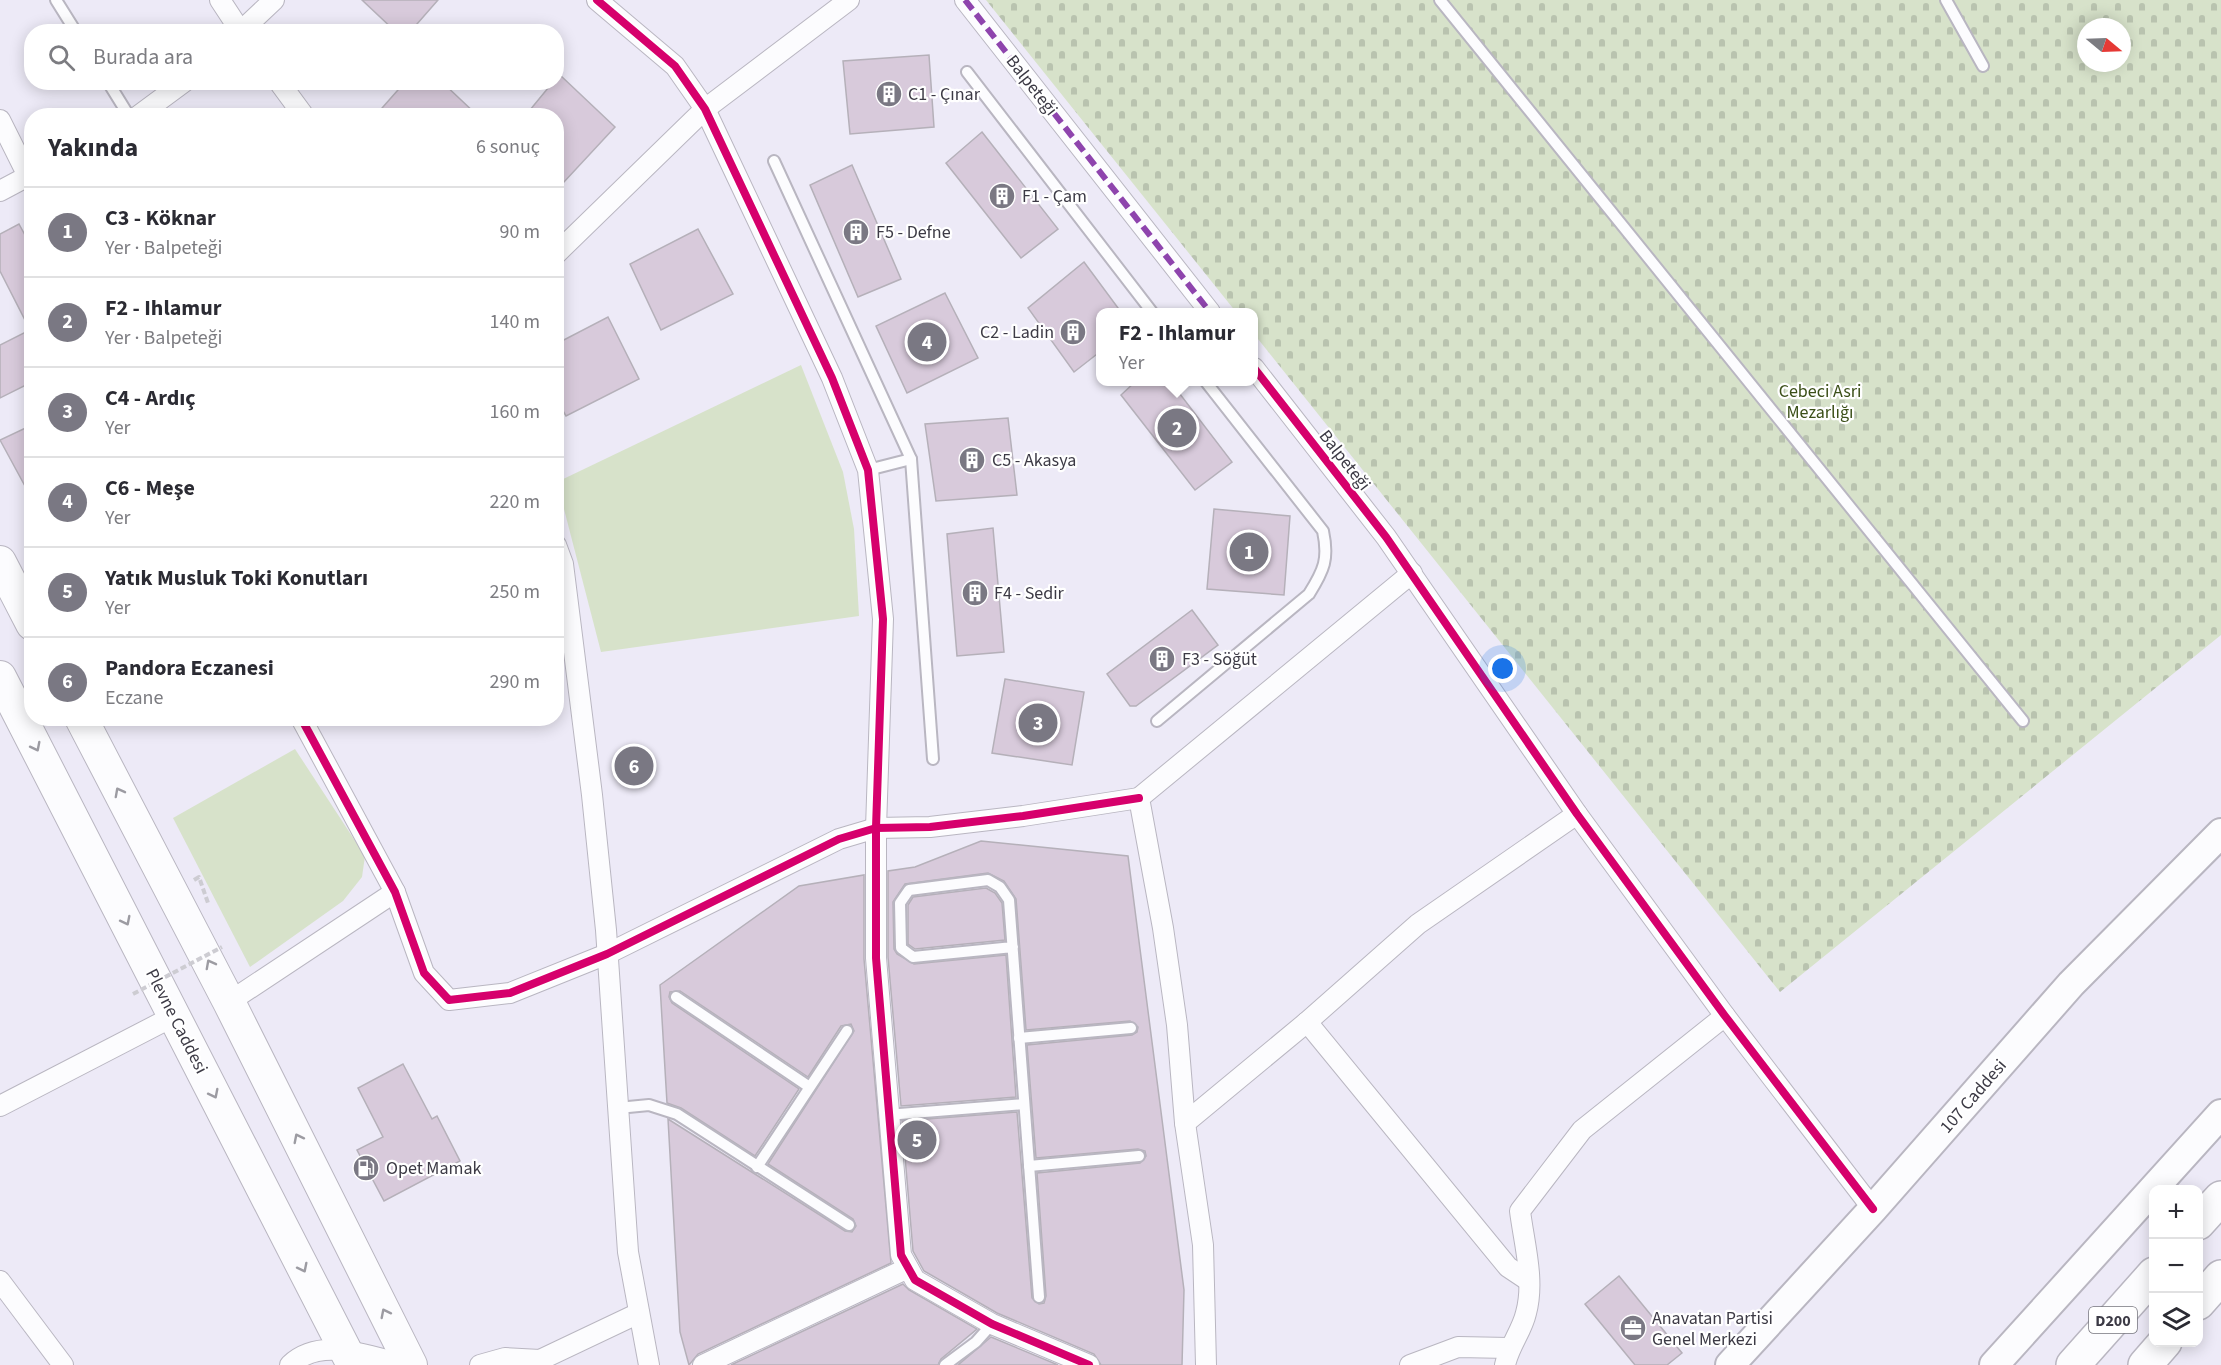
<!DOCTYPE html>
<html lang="tr">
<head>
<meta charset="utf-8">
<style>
	body { margin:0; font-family:"Source Sans 3",sans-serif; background:#f7f7f7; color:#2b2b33 }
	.controls { position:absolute; right:18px; bottom:18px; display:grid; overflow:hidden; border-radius:12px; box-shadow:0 3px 15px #0003 }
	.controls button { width:54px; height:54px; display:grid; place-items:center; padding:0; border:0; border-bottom:2px solid #e1e1e2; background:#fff; color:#2b2b33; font:30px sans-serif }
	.compass { position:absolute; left:2077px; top:18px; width:54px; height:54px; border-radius:50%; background:#fff; box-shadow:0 3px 15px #0003; rotate:109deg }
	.you { position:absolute; left:1503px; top:669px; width:21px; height:21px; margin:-15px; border:4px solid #fff; border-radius:50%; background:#1a73e8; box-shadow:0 0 0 9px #1a73e833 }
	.badge { display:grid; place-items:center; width:39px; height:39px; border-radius:50%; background:#7a7883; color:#fff; font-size:20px; font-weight:700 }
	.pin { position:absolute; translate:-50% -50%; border:3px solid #fff; box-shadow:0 2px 6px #0006 }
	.popup { position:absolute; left:1096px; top:308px; width:162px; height:78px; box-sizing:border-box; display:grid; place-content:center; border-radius:12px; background:#fff; filter:drop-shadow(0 2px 4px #0005); font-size:20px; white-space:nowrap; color:#7c7c81 }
	.popup b { font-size:22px; color:#2b2b33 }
	.popup::after { content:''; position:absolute; left:50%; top:100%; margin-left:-12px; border:12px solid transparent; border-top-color:#fff }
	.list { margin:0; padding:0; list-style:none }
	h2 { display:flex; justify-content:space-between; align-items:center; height:78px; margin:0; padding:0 24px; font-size:26px }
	h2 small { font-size:20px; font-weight:400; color:#7c7c81 }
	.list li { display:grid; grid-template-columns:39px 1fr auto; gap:18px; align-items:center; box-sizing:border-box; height:90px; padding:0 24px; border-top:2px solid #e1e1e2 }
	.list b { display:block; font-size:22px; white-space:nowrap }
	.list p { margin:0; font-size:20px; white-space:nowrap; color:#7c7c81 }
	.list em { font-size:20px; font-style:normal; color:#7c7c81 }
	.icon { flex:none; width:33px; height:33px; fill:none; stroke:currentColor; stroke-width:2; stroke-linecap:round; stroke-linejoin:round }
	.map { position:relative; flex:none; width:2221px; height:1365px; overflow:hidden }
	.search { position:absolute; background:#fff; box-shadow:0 3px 15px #0003; left:24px; top:24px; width:540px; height:66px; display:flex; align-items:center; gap:15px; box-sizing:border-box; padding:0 21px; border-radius:24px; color:#7c7c81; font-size:22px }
	.panel { position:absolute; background:#fff; box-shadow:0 3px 15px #0003; left:24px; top:108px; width:540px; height:618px; border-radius:24px }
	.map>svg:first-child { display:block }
</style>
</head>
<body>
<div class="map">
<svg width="2221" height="1365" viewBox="0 0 2221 1365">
	<defs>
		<pattern id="cemetery-stones" width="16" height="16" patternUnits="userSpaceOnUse" patternTransform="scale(1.5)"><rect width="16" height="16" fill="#d7e2ca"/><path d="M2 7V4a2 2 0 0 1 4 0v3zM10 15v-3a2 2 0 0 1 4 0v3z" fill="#b9c3af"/></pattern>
	</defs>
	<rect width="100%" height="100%" fill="#edeaf7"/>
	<g fill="#d7e2ca">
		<polygon points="801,365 843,472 854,529 859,616 601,652 557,482"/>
		<polygon points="295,749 365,856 362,877 343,901 250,967 173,818"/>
	</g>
	<path fill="url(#cemetery-stones)" fill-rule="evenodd" d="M986 0H2221V635L1780 992 1254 334V312H1236ZM2086 27H2122V63H2086Z"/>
	<g fill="#d8cadb" stroke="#b5b0b9" stroke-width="1.5">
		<polygon points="362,0 438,0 410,32 396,32"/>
		<polygon points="929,55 934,127 850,134 843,61"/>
		<polygon points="560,75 615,127 564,182 556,174 556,116 525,116 553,82 556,82"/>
		<polygon points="405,82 442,82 478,116 375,116"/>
		<polygon points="982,132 1058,229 1021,258 946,163"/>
		<polygon points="852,165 901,279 858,297 810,185"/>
		<polygon points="19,224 32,248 32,382 0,398 0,345 30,330 0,271 0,234"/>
		<polygon points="698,229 733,294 661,330 630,264"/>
		<polygon points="1084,262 1121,312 1101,312 1101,351 1074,372 1028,308"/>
		<polygon points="945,293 978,358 907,393 876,326"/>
		<polygon points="608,317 639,379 566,416 556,399 556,344"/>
		<polygon points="1136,381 1170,381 1232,462 1195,490 1121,395"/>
		<polygon points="1008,418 1017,495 936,501 925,424"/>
		<polygon points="32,425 32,499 0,440"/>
		<polygon points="1214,509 1290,516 1284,595 1207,589"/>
		<polygon points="993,528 1004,652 957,656 947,534"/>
		<polygon points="1192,610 1218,645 1136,706 1130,706 1107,674"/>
		<polygon points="1005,679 1084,692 1072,765 992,753"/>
		<polygon points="981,841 1128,856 1184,1290 1182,1365 1101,1365 1094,1354 997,1313 924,1271 913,1251 902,1121 1017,1112 1032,1298 1039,1304 1044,1303 1046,1296 1037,1173 1140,1163 1146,1156 1145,1151 1138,1149 1036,1158 1027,1045 1132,1035 1137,1032 1138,1027 1130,1021 1026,1030 1016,899 1004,881 988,873 905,884 893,902 894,949 897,954 914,964 1006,955 1016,1097 901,1106 888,957 888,871 915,867"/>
		<polygon points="864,875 864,959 891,1263 698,1354 689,1365 680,1332 668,1119 845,1231 852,1232 856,1226 853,1219 768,1164 854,1031 851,1024 841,1026 808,1077 680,991 670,992 669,997 672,1003 799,1089 755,1156 681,1108 667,1103 660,985 799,886"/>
		<polygon points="986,888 995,893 1002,903 1005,940 915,949 908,944 908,905 913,897"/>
		<polygon points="403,1064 432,1119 437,1116 460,1161 384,1201 357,1150 383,1137 358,1088"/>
		<polygon points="1619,1276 1682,1353 1667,1365 1635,1365 1585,1304"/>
		<polygon points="903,1284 909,1290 977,1329 941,1359 938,1365 731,1365"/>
		<polygon points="991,1337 1058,1365 958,1365"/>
	</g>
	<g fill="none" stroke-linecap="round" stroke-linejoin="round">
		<defs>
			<g id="lane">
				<polyline points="56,0 76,32"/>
				<polyline points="1440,0 2023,721"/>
				<polyline points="1946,0 1983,66"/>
				<polyline points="967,72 1152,312"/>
				<polyline points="108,82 129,116"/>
				<polyline points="774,161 911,459 868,470"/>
				<polyline points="911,459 933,759"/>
				<path d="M1157 721 1309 594C1324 570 1329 559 1323 531L1206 382"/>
				<polyline points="1013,947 913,957 901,948 900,903 909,890 988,880 1000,887 1009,900 1039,1297"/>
				<polyline points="676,997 808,1086"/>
				<polyline points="1019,1038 1131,1028"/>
				<polyline points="618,1108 649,1105 677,1114 849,1225"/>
				<polyline points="887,1115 1024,1104"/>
				<polyline points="1029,1166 1139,1156"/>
				<polyline points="757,1167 847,1031"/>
				<polyline points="945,1365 976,1342 992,1324"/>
			</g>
			<g id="street">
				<polyline points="220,0 241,32"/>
				<polyline points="597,0 675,66 705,109 832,378 868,470 883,619 876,828 876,958 901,1255 915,1280 992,1324 1089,1365"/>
				<polyline points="965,0 1210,312"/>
				<polyline points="240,32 274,0"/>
				<polyline points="279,82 304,116"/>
				<polyline points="138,116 184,82"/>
				<polyline points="0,120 28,176"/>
				<polyline points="0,191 32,174"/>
				<polyline points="556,254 705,109 849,0"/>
				<polyline points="1254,368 1386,537 1577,814 1725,1016 1873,1209"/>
				<polyline points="556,545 563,564 592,795 606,930 628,1252 649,1365"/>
				<polyline points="301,718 395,892 424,973 449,1000 510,993 607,954 839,839 876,828 930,827 1023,816 1139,798"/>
				<polyline points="229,1002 395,892"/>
				<polyline points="1307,1022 1508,1267 1529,1281"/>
				<polyline points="0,1106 174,1016"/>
				<polyline points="1185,1123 1307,1022 1418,924 1577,814"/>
				<polyline points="0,1281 63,1365"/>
				<path d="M290 1365C321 1336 368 1356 405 1365"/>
				<polyline points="480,1365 505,1358 540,1360"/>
				<polyline points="535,1365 540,1360 639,1313"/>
				<polyline points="703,1365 908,1268"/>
				<polyline points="1206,1365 1203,1245 1185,1123 1177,1025 1163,928 1139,798 1412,573"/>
				<polyline points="1410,1365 1458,1347 1509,1348"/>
				<path d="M1505 1365C1509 1346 1522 1331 1526 1313 1535 1281 1524 1243 1520 1211L1582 1130 1725 1016"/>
			</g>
			<g id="secondary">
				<polyline points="1730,1365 1873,1209 2071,984 2221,833"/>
				<polyline points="1994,1365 2221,1114"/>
			</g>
			<g id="primary">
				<polyline points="0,562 32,624"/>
				<polyline points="0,677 353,1365"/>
				<polyline points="81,718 229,1002 411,1365"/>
			</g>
			<g id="highway">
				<polyline points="2198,1223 2221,1198"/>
				<polyline points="2198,1303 2221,1277"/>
				<polyline points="2073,1365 2154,1274"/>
				<polyline points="2145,1365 2165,1342"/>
			</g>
		</defs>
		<use href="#lane" stroke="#b9b6c1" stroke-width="14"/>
		<use href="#street" stroke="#b9b6c1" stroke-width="22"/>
		<use href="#secondary" stroke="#b9b6c1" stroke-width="32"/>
		<use href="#primary" stroke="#b9b6c1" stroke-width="34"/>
		<use href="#highway" stroke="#b9b6c1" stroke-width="36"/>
		<polyline stroke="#cdccd2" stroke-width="4" stroke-dasharray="6 3" stroke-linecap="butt" points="194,880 199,877 208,903"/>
		<use href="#lane" stroke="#fcfcfe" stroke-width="10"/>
		<use href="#street" stroke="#fcfcfe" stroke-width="20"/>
		<use href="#secondary" stroke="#fcfcfe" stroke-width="28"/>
		<use href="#primary" stroke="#fcfcfe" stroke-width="32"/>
		<use href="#highway" stroke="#fcfcfe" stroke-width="33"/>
		<polyline stroke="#cdccd2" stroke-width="4" stroke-dasharray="6 3" stroke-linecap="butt" points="133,994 222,947"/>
		<polyline stroke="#8e44ad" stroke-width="6" stroke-dasharray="12 6" stroke-linecap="butt" points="965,0 1210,312"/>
		<defs>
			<g id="cycleway">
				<polyline points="597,0 675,66 705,109 832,378 868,470 883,619 876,828 876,958 901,1255 915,1280 992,1324 1089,1365"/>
				<polyline points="1254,368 1386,537 1577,814 1725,1016 1873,1209"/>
				<polyline points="301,718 395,892 424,973 449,1000 510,993 607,954 839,839 876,828 930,827 1023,816 1139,798"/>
			</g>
		</defs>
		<use href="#cycleway" stroke="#fff" stroke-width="11"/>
		<use href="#cycleway" stroke="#d6006c" stroke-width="8"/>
	</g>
	<defs><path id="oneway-chevron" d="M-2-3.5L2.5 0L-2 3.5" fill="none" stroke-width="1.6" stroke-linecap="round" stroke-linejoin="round" transform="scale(1.5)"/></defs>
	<g stroke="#9c9ba2">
		<use href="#oneway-chevron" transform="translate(36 747) rotate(63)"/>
		<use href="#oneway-chevron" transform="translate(119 792) rotate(-118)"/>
		<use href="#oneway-chevron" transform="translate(126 921) rotate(63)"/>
		<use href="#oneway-chevron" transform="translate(210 964) rotate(-118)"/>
		<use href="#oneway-chevron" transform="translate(214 1094) rotate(63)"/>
		<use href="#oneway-chevron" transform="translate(298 1138) rotate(-117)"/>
		<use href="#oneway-chevron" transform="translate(303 1268) rotate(63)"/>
		<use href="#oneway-chevron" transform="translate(385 1313) rotate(-117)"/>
	</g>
	<defs>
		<symbol id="building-disc" viewBox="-11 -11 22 22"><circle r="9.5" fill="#7a7883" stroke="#fff"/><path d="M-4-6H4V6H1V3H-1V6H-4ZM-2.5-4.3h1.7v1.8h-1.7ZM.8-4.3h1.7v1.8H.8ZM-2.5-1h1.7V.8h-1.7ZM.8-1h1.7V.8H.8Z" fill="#fff"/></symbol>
		<symbol id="fuel-disc" viewBox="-11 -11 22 22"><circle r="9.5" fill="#7a7883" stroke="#fff"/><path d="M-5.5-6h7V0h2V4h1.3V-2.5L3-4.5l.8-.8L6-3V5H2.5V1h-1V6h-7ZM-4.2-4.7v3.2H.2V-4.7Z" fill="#fff"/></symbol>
		<symbol id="office-disc" viewBox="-11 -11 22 22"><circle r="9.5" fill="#7a7883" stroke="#fff"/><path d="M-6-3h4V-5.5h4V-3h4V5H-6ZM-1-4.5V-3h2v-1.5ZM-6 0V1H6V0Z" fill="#fff"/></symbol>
	</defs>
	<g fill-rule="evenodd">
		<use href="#building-disc" x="874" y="79" width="30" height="30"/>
		<use href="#building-disc" x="987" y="181" width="30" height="30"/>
		<use href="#building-disc" x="841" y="217" width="30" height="30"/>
		<use href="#building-disc" x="1058" y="317" width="30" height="30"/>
		<use href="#building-disc" x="957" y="445" width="30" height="30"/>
		<use href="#building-disc" x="960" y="578" width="30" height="30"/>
		<use href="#building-disc" x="1147" y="644" width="30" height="30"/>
		<use href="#fuel-disc" x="351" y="1153" width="30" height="30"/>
		<use href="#office-disc" x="1618" y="1313" width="30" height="30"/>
	</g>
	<g text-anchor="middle" stroke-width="4.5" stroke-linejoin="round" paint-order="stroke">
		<rect fill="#fff" stroke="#76757d" stroke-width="1.5" x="2089" y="1307" width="48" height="26" rx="4.5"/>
		<g font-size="16" font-weight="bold" fill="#3c3a45">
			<text x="2113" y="1326">D200</text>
		</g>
		<g font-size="18" fill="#3c3a45" stroke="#fff">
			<text transform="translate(1032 85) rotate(52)" y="6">Balpeteği</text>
			<text transform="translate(1345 460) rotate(52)" y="6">Balpeteği</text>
			<text transform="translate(177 1021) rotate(63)" y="6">Plevne Caddesi</text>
			<text transform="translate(1973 1096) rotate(-49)" y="6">107 Caddesi</text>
		</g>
		<g font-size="18" fill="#3c3a45" stroke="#fff" text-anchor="start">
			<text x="908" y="100">C1 - Çınar</text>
			<text x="1022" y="202">F1 - Çam</text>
			<text x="876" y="238">F5 - Defne</text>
			<text x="1054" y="338" text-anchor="end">C2 - Ladin</text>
			<text x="992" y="466">C5 - Akasya</text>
			<text x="994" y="599">F4 - Sedir</text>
			<text x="1182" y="665">F3 - Söğüt</text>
			<text x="386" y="1174">Opet Mamak</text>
			<text x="1652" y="1324">Anavatan Partisi<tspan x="1652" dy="21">Genel Merkezi</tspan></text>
		</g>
		<g font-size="18" fill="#3b4f18" stroke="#fff">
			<text x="1820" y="397">Cebeci Asri<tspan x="1820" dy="21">Mezarlığı</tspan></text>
		</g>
	</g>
</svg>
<div class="controls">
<button>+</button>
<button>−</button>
<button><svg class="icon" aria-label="layers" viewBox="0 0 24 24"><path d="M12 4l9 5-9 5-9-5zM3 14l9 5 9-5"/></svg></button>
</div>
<svg class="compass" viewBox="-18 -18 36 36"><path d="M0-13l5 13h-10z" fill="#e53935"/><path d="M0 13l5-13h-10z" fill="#7c7c81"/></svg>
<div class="you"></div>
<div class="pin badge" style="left:1249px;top:552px">1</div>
<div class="pin badge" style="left:1177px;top:428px">2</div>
<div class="popup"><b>F2 - Ihlamur</b>Yer</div>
<div class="pin badge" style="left:1038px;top:723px">3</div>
<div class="pin badge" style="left:927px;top:342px">4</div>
<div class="pin badge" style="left:917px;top:1140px">5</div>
<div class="pin badge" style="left:634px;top:766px">6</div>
<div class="search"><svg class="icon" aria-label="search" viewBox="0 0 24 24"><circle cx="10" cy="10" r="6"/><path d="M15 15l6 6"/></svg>Burada ara</div>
<section class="panel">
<h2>Yakında<small>6 sonuç</small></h2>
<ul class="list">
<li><span class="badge">1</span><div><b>C3 - Köknar</b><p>Yer · Balpeteği</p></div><em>90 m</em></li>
<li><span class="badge">2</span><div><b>F2 - Ihlamur</b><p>Yer · Balpeteği</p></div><em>140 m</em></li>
<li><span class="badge">3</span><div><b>C4 - Ardıç</b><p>Yer</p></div><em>160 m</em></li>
<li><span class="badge">4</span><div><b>C6 - Meşe</b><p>Yer</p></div><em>220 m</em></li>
<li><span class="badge">5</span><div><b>Yatık Musluk Toki Konutları</b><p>Yer</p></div><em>250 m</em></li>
<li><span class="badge">6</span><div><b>Pandora Eczanesi</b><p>Eczane</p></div><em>290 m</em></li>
</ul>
</section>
</div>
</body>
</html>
